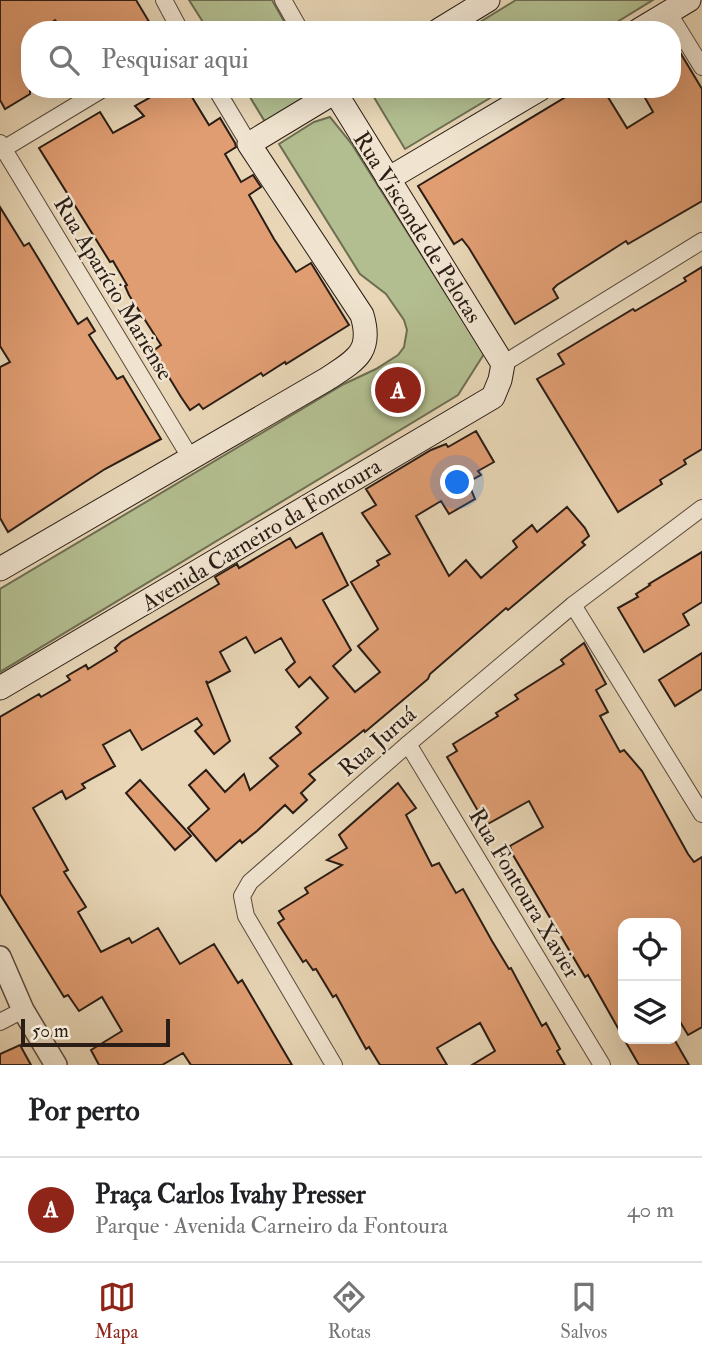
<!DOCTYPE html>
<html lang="pt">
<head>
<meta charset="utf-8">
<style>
	body { margin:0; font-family:"IM FELL Double Pica",serif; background:#f6f6f6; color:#202124 }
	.controls { position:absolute; right:21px; bottom:21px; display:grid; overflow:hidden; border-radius:14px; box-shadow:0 7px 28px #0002 }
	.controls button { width:63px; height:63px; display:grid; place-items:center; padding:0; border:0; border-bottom:2px solid #e0e0e0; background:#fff; color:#202124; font:35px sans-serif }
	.scale { position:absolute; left:21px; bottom:18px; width:149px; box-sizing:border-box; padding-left:7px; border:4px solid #2a1d15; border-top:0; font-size:19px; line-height:24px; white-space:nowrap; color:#2a1d15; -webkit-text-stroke:5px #f0e4d0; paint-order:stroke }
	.you { position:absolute; left:458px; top:483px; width:24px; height:24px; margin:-18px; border:5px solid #fff; border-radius:50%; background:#1a73e8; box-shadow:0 0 0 10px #1a73e833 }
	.badge { display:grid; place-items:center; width:46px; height:46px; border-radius:50%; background:#8f2418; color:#fff; font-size:23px; font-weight:700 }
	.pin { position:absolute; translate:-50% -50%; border:4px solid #fff; box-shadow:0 2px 7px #0006 }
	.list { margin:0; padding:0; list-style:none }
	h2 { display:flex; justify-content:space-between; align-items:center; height:91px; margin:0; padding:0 28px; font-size:30px }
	h2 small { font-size:23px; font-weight:400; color:#757577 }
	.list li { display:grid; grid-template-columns:46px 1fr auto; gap:21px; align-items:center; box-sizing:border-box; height:105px; padding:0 28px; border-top:2px solid #e0e0e0 }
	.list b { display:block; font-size:26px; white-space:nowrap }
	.list p { margin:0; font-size:23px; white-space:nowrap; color:#757577 }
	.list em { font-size:23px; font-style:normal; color:#757577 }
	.icon { flex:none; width:38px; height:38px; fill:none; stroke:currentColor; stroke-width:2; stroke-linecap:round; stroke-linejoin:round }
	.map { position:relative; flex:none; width:702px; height:1065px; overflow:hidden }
	.search { position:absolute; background:#fff; box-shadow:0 7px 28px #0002; left:21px; right:21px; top:21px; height:77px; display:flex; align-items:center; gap:18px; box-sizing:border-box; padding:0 24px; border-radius:28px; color:#757577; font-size:26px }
	.sheet { height:196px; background:#fff }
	nav { display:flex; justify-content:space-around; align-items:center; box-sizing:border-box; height:98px; border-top:2px solid #e0e0e0; background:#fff; font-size:19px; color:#757577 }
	nav a { display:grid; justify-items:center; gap:4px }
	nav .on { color:#8f2418 }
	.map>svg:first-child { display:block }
</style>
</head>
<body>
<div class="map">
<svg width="702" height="1065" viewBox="0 0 702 1065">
	<rect width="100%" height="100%" fill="#e8d6b6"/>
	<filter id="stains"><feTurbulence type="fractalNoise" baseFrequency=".00286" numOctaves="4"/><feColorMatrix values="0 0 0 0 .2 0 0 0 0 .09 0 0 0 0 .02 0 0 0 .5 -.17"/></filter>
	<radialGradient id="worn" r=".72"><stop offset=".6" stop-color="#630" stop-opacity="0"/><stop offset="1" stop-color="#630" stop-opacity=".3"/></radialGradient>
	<g fill="#b3be90" stroke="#6e6e52" stroke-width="2">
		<polygon points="189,0 272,0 289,30 208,30"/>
		<polygon points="516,0 653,0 604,30 467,30"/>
		<polygon points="245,89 319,89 267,125"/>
		<polygon points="369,89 505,89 405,149"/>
		<polygon points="330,117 351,143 484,354 458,395 0,672 0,589 344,384 376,369 398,355 404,347 407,330 404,320 386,294 360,274 279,144 314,122"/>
	</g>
	<g fill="#e09d72" stroke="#2a1d15" stroke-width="2">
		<polygon points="0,0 136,0 154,30 64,30 55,20 42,30 30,30 30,94 5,109 0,100"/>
		<polygon points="672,39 702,89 702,201 628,244 626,241 557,285 553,289 558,298 515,324 469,248 462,239 454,244 418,186 579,89 603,89 627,128 653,112 640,89 672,89"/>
		<polygon points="144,89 187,89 209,125 220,118 235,143 236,147 225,154 241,182 253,175 261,187 249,195 274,239 296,272 311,263 349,325 286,364 285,362 263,376 261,373 203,409 199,404 190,410 181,397 153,351 161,345 129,295 125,286 127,285 113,261 110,262 39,148 100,112 113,133 144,116 135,106 149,98"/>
		<polygon points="0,207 24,246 29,243 78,324 87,318 95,331 89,335 117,379 123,376 161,439 105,469 8,532 0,518 0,367 10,362 0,346"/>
		<polygon points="702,267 702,449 684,460 686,464 660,480 662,484 618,512 537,379 564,364 558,354 633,309 635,311 686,281 684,278"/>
		<polygon points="476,431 494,462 478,471 481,475 468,482 475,499 449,514 441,501 416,516 449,576 466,560 481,578 517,547 513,541 532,525 537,532 567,507 585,528 589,536 582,542 585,545 508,610 506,608 430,674 428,679 365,732 364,730 309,774 315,780 301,793 307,800 293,813 285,805 257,831 242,843 240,840 216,861 188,828 209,809 189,785 206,770 225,792 244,774 250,790 278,766 270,758 301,733 296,727 328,698 310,677 299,687 286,670 295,662 281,638 255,653 246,637 220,652 230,671 208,683 206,681 230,741 214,754 195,731 202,725 197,718 142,750 130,730 103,745 115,766 82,784 85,788 66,799 62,791 33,808 68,870 64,872 86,907 78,912 101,952 129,938 132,943 158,928 180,964 214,944 238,983 242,980 292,1065 191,1065 183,1053 162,1065 99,1065 91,1050 122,1031 102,997 79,1011 68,995 64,997 0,894 0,717 39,694 41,697 70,680 67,676 86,665 88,669 117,651 115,648 121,642 219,584 215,577 237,564 239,568 290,538 296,548 322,533 348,585 323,600 351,650 333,666 355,692 380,672 358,646 378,629 351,582 379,565 377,561 390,554 362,513 376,505 366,489 431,450 446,444 448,447"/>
		<polygon points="702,552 702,602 683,614 689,625 644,652 618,608 638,597 636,594 650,585 649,584"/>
		<polygon points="584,643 606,684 596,690 608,712 600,716 620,752 624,750 642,771 688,854 694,862 702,857 702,1027 688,1035 676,1015 676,923 623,923 623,1037 588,975 585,977 513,855 510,846 543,827 529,801 486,825 447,757 457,751 453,744 498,716 496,713 518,699 515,695 564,664 561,660"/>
		<polygon points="702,653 702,689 675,706 659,680"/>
		<polygon points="140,780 191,836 175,850 126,793"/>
		<polygon points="398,783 416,808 406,815 432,866 439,863 456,893 463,889 492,941 509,969 511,968 542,1026 546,1023 560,1049 557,1051 565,1065 472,1065 495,1051 480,1023 437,1048 447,1065 380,1065 369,1047 366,1049 336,995 333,997 316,969 313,970 306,960 303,962 278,923 284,919 279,911 308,893 305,888 342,865 327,860 347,848 339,835"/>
		<polygon points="624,1039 674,1039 689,1065 639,1065"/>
		<polygon points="20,1045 31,1065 0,1065 0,1054"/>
	</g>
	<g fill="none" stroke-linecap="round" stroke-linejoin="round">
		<defs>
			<g id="minor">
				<polyline points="164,0 180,30"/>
				<polyline points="283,0 300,30"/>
				<polyline points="668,12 702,67"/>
				<polyline points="216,89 249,144"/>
				<polyline points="0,143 190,457"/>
				<polyline points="0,151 103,89"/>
				<polyline points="503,364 702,241"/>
				<polyline points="573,605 702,814"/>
				<polyline points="408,744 602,1065"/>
				<polyline points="0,1022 23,1010"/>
				<polyline points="334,1065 246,916 242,896 250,882 408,744 573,605 702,508"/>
			</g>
			<polyline id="tertiary" points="0,957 23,1010 56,1065"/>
			<g id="secondary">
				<polyline points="439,30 488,0"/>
				<polyline points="639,30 689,0"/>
				<polyline points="388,179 540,89"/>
				<path d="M0 569 327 379C356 360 373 352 362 315L249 144 340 89"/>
				<polyline points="0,688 493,397 500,380 503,364 335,92"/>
			</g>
		</defs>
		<use href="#minor" stroke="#5a4b3d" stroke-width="18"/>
		<use href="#tertiary" stroke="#5a4b3d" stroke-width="24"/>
		<use href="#secondary" stroke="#2a1d15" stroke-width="25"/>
		<use href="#minor" stroke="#f0e4d0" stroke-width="16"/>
		<use href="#tertiary" stroke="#f0e4d0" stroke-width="21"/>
		<use href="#secondary" stroke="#f0e4d0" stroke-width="23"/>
	</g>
	<g text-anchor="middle" stroke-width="5" stroke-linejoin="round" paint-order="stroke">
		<g font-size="23" fill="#2a1d15" stroke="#f0e4d0">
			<text transform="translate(418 227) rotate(58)" y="8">Rua Visconde de Pelotas</text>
			<text transform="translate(114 288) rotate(59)" y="8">Rua Aparício Mariense</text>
			<text transform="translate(261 534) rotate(-31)" y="8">Avenida Carneiro da Fontoura</text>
			<text transform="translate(377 741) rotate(-41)" y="8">Rua Juruá</text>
			<text transform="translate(525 893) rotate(59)" y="8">Rua Fontoura Xavier</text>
		</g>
	</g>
	<rect width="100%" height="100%" filter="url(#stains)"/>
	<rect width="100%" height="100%" fill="url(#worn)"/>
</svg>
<div class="controls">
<button><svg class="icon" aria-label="locate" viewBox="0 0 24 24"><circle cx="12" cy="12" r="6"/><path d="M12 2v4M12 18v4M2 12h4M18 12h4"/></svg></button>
<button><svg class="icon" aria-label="layers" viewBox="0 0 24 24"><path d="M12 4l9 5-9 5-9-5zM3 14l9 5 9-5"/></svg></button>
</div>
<div class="scale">50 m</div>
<div class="you"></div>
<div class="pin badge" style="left:398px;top:390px">A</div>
<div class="search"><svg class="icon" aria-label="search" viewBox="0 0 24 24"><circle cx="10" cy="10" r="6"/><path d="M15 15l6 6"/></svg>Pesquisar aqui</div>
</div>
<section class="sheet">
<h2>Por perto<small></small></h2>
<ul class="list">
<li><span class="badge">A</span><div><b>Praça Carlos Ivahy Presser</b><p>Parque · Avenida Carneiro da Fontoura</p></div><em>40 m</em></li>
</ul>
</section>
<nav>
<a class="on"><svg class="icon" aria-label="map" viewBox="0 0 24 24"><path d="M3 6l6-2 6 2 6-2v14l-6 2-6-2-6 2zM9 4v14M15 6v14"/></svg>Mapa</a>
<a><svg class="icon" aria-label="directions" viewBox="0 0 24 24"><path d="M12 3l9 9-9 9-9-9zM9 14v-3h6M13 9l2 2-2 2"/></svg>Rotas</a>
<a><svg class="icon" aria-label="saved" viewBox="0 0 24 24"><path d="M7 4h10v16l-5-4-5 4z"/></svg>Salvos</a>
</nav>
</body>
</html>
